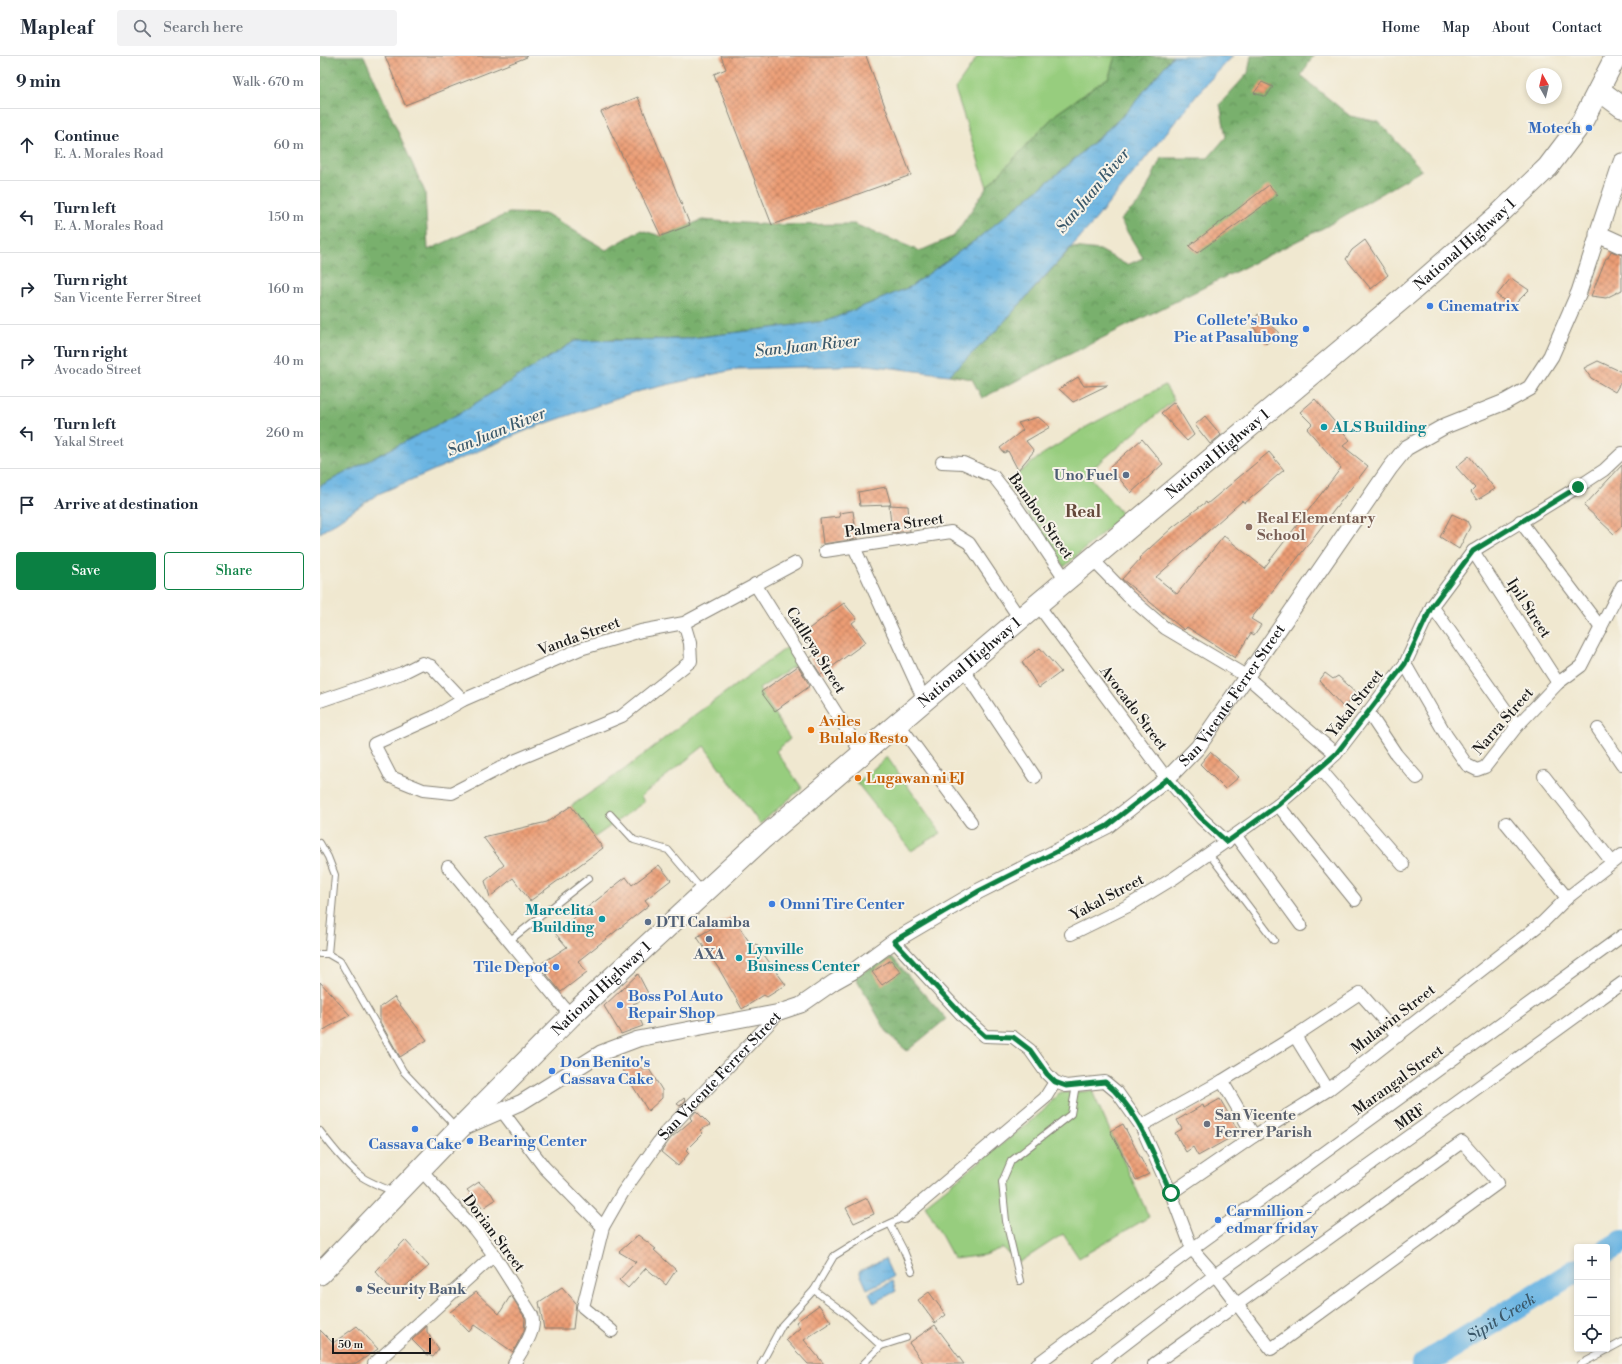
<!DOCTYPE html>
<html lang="en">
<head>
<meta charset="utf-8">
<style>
	body { margin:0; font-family:"Libre Bodoni",serif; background:#f2f2f3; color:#1f2937 }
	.controls { position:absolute; right:12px; bottom:12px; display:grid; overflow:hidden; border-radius:4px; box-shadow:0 2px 6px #0003 }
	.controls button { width:36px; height:36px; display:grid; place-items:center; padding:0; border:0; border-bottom:1px solid #e0e1e3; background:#fff; color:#1f2937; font:20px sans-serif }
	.compass { position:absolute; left:1206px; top:12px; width:36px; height:36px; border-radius:50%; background:#fff; box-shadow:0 2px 6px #0003; rotate:352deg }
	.scale { position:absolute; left:12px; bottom:10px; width:99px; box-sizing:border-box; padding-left:4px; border:2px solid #1c1c1c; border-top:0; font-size:11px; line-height:14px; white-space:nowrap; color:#1c1c1c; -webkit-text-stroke:3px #f7f3e8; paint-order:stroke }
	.stop { position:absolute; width:12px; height:12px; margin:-9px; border:3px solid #0b8043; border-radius:50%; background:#fff }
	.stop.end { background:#0b8043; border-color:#fff; box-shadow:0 1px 4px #0008 }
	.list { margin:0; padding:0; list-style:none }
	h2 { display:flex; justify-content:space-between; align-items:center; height:52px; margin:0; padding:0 16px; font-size:17px }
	h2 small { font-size:13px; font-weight:400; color:#747a83 }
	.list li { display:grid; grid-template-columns:26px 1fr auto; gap:12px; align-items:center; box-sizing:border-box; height:72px; padding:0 16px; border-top:1px solid #e0e1e3 }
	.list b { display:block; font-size:15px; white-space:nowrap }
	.list p { margin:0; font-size:13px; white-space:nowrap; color:#747a83 }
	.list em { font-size:13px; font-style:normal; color:#747a83 }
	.actions { display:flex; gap:8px; padding:12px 16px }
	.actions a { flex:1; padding:9px 0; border:1px solid #0b8043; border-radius:4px; text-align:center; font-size:14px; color:#0b8043 }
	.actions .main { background:#0b8043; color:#fff }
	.icon { flex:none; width:22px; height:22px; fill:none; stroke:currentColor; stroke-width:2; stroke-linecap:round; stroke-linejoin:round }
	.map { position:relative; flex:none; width:1302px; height:1308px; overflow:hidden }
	header { display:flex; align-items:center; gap:24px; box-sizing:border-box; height:56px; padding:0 20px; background:#fff; border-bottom:1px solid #e0e1e3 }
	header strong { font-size:19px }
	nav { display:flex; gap:22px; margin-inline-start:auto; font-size:14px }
	.search { width:280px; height:36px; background:#f2f2f3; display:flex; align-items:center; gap:10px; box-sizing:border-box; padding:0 14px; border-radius:4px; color:#747a83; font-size:15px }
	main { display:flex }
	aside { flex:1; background:#fff }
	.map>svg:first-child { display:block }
</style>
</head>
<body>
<header>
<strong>Mapleaf</strong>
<div class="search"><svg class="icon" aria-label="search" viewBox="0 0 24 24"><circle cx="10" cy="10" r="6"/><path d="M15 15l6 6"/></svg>Search here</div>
<nav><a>Home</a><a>Map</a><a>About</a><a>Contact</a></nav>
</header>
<main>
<aside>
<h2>9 min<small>Walk · 670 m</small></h2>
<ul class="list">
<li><svg class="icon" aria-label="ahead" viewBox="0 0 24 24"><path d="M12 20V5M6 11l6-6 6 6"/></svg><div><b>Continue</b><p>E. A. Morales Road</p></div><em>60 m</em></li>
<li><svg class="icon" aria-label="left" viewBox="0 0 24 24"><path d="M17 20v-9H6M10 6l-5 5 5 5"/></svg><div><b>Turn left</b><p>E. A. Morales Road</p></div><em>150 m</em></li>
<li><svg class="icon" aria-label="right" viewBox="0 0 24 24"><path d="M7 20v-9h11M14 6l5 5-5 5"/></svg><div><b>Turn right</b><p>San Vicente Ferrer Street</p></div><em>160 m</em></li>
<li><svg class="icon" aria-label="right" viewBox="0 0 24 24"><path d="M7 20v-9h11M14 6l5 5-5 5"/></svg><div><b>Turn right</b><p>Avocado Street</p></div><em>40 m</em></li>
<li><svg class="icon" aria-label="left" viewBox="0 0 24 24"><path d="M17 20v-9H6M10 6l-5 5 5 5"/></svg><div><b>Turn left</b><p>Yakal Street</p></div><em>260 m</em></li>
<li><svg class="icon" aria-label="arrive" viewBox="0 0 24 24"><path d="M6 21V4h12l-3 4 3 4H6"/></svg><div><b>Arrive at destination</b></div></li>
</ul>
<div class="actions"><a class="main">Save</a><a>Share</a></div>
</aside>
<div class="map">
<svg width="1302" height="1308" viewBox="0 0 1302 1308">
	<defs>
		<pattern id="forest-crowns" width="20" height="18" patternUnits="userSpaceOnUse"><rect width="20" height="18" fill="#79b06d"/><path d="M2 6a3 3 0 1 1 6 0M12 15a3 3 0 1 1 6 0" fill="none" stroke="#628e59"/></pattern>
		<pattern id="water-ripples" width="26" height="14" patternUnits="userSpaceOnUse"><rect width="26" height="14" fill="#69b4e2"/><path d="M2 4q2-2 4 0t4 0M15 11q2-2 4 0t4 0" fill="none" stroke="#5a9ac1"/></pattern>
		<pattern id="building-cross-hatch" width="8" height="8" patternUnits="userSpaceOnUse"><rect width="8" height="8" fill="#ec9d74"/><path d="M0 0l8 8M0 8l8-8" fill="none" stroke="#be7f5e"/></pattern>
	</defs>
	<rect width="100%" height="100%" fill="#f7f3e8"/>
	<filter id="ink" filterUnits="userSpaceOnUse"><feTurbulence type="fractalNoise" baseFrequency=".025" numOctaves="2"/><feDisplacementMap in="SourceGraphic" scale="8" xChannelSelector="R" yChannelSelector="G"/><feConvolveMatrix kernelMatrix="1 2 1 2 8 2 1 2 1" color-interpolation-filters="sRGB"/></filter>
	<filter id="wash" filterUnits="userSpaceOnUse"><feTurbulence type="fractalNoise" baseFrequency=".012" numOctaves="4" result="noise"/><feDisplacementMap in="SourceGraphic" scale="16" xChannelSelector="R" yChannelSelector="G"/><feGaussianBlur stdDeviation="0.9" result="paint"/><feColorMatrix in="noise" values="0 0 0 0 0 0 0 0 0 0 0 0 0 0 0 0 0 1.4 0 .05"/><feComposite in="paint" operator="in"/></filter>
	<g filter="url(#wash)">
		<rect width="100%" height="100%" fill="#f0e8d0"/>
		<g fill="#97cd7e" stroke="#5a744d">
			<polygon points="658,0 795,0 789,21 736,58 667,131 635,33"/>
			<polygon points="845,329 854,344 767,417 803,459 744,511 686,427 723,398 768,370"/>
			<polygon points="469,590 480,606 439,633 470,683 456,695 482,732 440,768 384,690 321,740 324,746 275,781 251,750 305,713 369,663"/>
			<polygon points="567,701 621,777 591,795 537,727"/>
			<polygon points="772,1035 829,1161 759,1202 743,1178 700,1206 682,1192 664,1199 634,1203 605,1149 722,1056 739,1037"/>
		</g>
		<g fill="url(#forest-crowns)" stroke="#4a6644">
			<polygon points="0,0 44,0 105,136 108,194 189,157 227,158 286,194 321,174 341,180 382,164 452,169 534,168 600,195 634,180 667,131 736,58 789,21 795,0 853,0 807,56 747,110 657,183 590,231 507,265 364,283 255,285 140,357 0,430"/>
			<polygon points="931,0 993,0 981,20 1030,60 1059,66 1102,114 1007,170 662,342 652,323 629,319 674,277 752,191 780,194 807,209 823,202 800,164 821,145 841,102 888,102 906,81 900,48 928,17"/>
			<polygon points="572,901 626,963 587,995 568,978 535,920"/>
		</g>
		<g fill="url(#water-ripples)" stroke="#42687f">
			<polygon points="853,0 913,0 886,28 771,169 674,277 629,319 548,309 417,313 320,335 212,372 58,438 0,477 0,430 140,357 255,285 364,283 507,265 590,231 657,183 747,110 807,56"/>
			<polygon points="565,1203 573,1221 547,1233 539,1215"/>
			<polygon points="572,1225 576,1235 554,1247 549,1237"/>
		</g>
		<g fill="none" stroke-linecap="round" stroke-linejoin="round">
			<g stroke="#69b4e2" stroke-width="24">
				<polyline points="1287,1195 1302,1186"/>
				<path id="s1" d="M1104 1308 1257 1214"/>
			</g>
		</g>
		<g id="blocks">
			<g fill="url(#building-cross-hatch)">
				<polygon points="65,0 206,0 207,1 85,49"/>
				<polygon points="401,0 546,0 591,119 452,169 394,18 406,13"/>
				<polygon points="942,26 953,31 946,41 934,37"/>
				<polygon points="318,41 370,169 341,180 281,56"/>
				<polygon points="949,129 958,139 877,197 869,190"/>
				<polygon points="1045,184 1068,219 1051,233 1026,203 1032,194"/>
				<polygon points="1291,195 1302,199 1302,234 1286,242 1271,240 1286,202 1288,202"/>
				<polygon points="1191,222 1209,234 1192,251 1177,239"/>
				<polygon points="938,258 959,276 946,288 932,269"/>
				<polygon points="1278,305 1302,316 1302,324 1295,336 1271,322 1264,312"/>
				<polygon points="758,321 764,330 788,329 753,346 739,333"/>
				<polygon points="995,343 1030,384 1023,390 1048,410 931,563 941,569 934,579 931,577 915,602 867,571 864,574 802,523 820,503 819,502 853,471 886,446 887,448 949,396 964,414 925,447 922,445 836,521 857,538 904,480 944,512 1021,412 987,373 992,368 980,356"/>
				<polygon points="854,346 874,379 867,385 841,357"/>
				<polygon points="885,360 901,379 890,388 875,369"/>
				<polygon points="718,361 730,371 706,385 714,395 698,414 688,395 684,397 680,392 703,374 698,367"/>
				<polygon points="822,383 843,408 811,437 790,411"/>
				<polygon points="1149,400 1175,433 1157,444 1151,436 1155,432 1136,411"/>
				<polygon points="1302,409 1302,469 1294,478 1264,450"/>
				<polygon points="566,431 571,449 540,450 538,436"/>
				<polygon points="569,449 588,450 590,475 572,477"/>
				<polygon points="533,455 537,483 503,488 500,463 520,461 519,457"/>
				<polygon points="1132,458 1147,465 1150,471 1139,493 1120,481"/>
				<polygon points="524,547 537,563 532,567 546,586 501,619 490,602 497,597 483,577"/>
				<polygon points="720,592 741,616 719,632 702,606"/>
				<polygon points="478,610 490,630 455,655 441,636"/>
				<polygon points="1005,617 1013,623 1018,620 1038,638 1023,651 999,625"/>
				<polygon points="890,696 919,721 905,733 880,708"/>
				<polygon points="251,750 283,792 210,845 193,822 170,841 165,825 184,809 163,781 227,766"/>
				<polygon points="339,809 351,824 325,844 329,849 258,905 267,916 241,936 219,909 247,891 235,877 306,821 312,829"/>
				<polygon points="412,860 432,890 436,888 466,929 447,941 444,939 422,953 399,913 377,881"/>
				<polygon points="571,904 581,916 562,929 552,916"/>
				<polygon points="318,918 330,941 313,948 323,970 301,978 284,950"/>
				<polygon points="0,926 30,959 0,976"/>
				<polygon points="74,941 107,984 80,1001 60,966 60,951"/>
				<polygon points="318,1008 323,1014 329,1013 342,1034 342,1042 328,1055 303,1014"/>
				<polygon points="364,1042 366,1044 360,1050 357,1048"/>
				<polygon points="900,1043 920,1078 911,1083 910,1082 878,1100 873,1091 866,1096 855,1077 862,1073 857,1064 883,1049 884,1052"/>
				<polygon points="376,1055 390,1069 380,1074 383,1077 366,1094 369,1097 358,1110 341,1096 351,1082 372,1064 370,1062"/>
				<polygon points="803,1068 829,1118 816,1124 790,1075"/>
				<polygon points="159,1126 171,1137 175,1144 163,1152 147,1134"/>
				<polygon points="547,1142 554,1158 534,1167 526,1152"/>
				<polygon points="318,1179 336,1193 334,1194 356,1214 346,1229 326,1212 308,1232 299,1224 316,1206 299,1196"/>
				<polygon points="85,1184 109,1210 76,1238 55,1215"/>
				<polygon points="242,1231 256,1247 253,1273 224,1273 219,1246"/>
				<polygon points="156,1236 179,1258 191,1239 205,1262 204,1275 193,1296 154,1269 149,1276 130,1256"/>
				<polygon points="609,1236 626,1259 615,1267 598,1244"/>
				<polygon points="499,1249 511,1266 484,1284 504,1308 488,1308 466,1284 480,1272 476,1266"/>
				<polygon points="615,1269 644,1308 604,1308 589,1287"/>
				<polygon points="37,1270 58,1293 36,1308 0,1308 0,1274 13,1287"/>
				<polygon points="107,1270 107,1276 119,1293 113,1301 106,1298 92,1284"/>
			</g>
		</g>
	</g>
	<g filter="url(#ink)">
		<use href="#blocks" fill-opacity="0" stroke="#868276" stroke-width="1"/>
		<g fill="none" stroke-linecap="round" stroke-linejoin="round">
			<defs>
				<g id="service">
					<polyline points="290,758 314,784 348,794 382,834"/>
					<polyline points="0,787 8,801 15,819 8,898"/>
					<polyline points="889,798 954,884"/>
					<polyline points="189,885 269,822"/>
					<polyline points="0,898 8,898 20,905 83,1015 136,1071"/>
					<path d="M0 1075C12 1091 26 1109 42 1121 51 1127 63 1131 73 1136"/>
					<polyline points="570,1168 584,1195 592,1215"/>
					<polyline points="700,1225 686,1165 682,1126 691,1105 751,1058 756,1029"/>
					<polyline points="494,1234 525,1257 561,1290"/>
					<polyline points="441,1308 462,1269 494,1234 514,1200 556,1174 584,1161"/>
					<polyline points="543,1308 561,1290 586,1282"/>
					<polyline points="1261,1308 1302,1286"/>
				</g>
				<g id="minor">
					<polyline points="622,406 643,407 674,421 692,444 746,524"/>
					<polyline points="1200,465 1281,572"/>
					<polyline points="534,491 604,644"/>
					<polyline points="505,495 631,476 649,487 700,563"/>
					<polyline points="1153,495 1238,627"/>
					<polyline points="772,503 808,540 845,572 926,620 1016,698"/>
					<polyline points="435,528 542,698"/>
					<polyline points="718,549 847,723 881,762 907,786"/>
					<polyline points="1112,550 1197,670"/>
					<polyline points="364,567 370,587 371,605 302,660 194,705 132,737 103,734 71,721 54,688 114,661 143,644 260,593 321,575 364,567 476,507"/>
					<polyline points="1085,608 1126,679 1147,709 1157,714 1165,711 1197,670 1238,627 1261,610 1302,530"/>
					<polyline points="643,613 715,721"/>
					<polyline points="0,645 82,617 102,607 111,610 143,644"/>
					<polyline points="1048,656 1076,698 1097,722"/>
					<polyline points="578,667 651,766"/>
					<polyline points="1278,673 1302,708"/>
					<polyline points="1000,713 1083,809"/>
					<polyline points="1224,720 1292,806"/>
					<polyline points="958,749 1035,844"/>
					<polyline points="1186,767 1247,842"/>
					<polyline points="916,780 981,869"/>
					<polyline points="128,811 251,960"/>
					<polyline points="751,878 808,850 854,822 958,749 1000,713 1016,698 1085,608 1112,550 1153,495 1258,431 1284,414 1302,397"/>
					<polyline points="574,885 643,960 665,980 693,981 710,994 727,1018 735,1026 746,1030 785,1026 797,1036 821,1070 851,1137 872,1193 895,1219 951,1293 1178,1127 1142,1086 834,1308"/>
					<polyline points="975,980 1008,1034"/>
					<polyline points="902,1025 934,1080"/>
					<polyline points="182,1055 224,1111 283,1171"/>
					<polyline points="821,1070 902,1025 975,980 1040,937 1078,980"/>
					<path d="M101 1114 155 1174 174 1199 212 1259C217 1275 202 1294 194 1308"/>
					<polyline points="851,1137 934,1080 1008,1034 1223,866 1247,842 1302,799"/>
					<polyline points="584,1161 725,1042 735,1026"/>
					<path id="s2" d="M292 1275 263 1251 283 1171 303 1136 345 1077 460 956"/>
					<polyline points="54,1308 174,1199"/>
					<polyline points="717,1308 872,1193 1302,880"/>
					<polyline points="779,1308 895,1219 1128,1053 1302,927"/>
				</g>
				<g id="tertiary">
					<path id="s3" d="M147 1070 202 1046 281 997 318 983 460 956 481 949 514 926 532 916 574 885 659 835 787 770 847 723 878 691 1070 412 1086 392 1125 370 1185 346 1210 332 1231 300 1259 236 1278 178"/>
				</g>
				<polyline id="secondary" points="1302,106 1278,178 1302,189"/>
				<g id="trunk">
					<polyline points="1279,34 1302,51"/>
					<path id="s4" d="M0 1218 138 1074 251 960 441 784 700 563 1088 238 1176 161 1228 111 1262 66 1296 0"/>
				</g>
			</defs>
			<use href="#service" stroke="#868276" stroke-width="8"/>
			<use href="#minor" stroke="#868276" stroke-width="14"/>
			<use href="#tertiary" stroke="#868276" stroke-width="17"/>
			<use href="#secondary" stroke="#868276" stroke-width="19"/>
			<use href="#trunk" stroke="#868276" stroke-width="23"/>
			<use href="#service" stroke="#fff" stroke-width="6"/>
			<use href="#minor" stroke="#fff" stroke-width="12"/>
			<use href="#tertiary" stroke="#fff" stroke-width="15"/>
			<use href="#secondary" stroke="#fff" stroke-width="17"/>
			<use href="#trunk" stroke="#fff" stroke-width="21"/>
		</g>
	</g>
	<g fill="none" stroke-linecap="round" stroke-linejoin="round" filter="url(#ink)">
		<path stroke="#0b8043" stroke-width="5" d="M851 1137C833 1098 819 1054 785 1026L746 1030 735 1026 727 1018 710 994 693 981 665 980 643 960 574 885 659 835 787 770 847 723 881 762 907 786 958 749 1016 698 1085 608 1112 550 1153 495 1258 431"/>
	</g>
	<g fill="#3f7fe0" stroke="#f7f3e8" stroke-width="1.5">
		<circle cx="1269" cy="72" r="4"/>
		<circle cx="1110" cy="250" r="4"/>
		<circle cx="986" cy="273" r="4"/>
		<circle cx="452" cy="848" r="4"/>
		<circle cx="236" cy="911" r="4"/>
		<circle cx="300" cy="949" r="4"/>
		<circle cx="232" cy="1015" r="4"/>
		<circle cx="95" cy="1073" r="4"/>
		<circle cx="150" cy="1085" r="4"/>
		<circle cx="898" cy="1164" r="4"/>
	</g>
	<g fill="#0f9aa8" stroke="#f7f3e8" stroke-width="1.5">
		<circle cx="1004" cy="371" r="4"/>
		<circle cx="282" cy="863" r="4"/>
		<circle cx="419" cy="902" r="4"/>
	</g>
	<g fill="#5c6f8a" stroke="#f7f3e8" stroke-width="1.5">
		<circle cx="806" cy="419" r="4"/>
		<circle cx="328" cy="866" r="4"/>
		<circle cx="389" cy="883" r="4"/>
		<circle cx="39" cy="1233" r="4"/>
	</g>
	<circle fill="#8d6e63" stroke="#f7f3e8" stroke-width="1.5" cx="929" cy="471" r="4"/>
	<g fill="#e8710a" stroke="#f7f3e8" stroke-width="1.5">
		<circle cx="491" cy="674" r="4"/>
		<circle cx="538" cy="722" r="4"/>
	</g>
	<circle fill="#6b7280" stroke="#f7f3e8" stroke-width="1.5" cx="887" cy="1068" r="4"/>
	<g text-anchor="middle" stroke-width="4" stroke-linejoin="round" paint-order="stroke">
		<g font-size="15" font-weight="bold" fill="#366cbe" stroke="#f7f3e8" text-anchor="start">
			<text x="1261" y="77" text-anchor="end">Motech</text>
			<text x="1118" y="255">Cinematrix</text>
			<text x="978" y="269" text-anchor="end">Collete's Buko<tspan x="978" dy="17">Pie at Pasalubong</tspan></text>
			<text x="460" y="853">Omni Tire Center</text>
			<text x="228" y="916" text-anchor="end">Tile Depot</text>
			<text x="308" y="945">Boss Pol Auto<tspan x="308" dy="17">Repair Shop</tspan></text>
			<text x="240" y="1011">Don Benito's<tspan x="240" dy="17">Cassava Cake</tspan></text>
			<text x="158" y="1090">Bearing Center</text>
			<text x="95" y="1093" text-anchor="middle">Cassava Cake</text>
			<text x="906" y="1160">Carmillion -<tspan x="906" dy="17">edmar friday</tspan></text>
		</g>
		<g font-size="15" fill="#1c1c1c" stroke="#f7f3e8">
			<text dy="5" stroke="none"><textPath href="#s4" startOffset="1541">National Highway 1</textPath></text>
			<text dy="5" stroke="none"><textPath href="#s4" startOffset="1217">National Highway 1</textPath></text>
			<text transform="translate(721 460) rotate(55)" y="5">Bamboo Street</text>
			<text transform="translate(574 469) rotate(-8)" y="5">Palmera Street</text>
			<text transform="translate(1209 552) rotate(57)" y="5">Ipil Street</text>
			<text transform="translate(259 580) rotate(-20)" y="5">Vanda Street</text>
			<text transform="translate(496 594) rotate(58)" y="5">Catlleya Street</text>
			<text dy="5" stroke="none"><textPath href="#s4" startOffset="893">National Highway 1</textPath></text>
			<text dy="5" stroke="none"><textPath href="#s3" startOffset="897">San Vicente Ferrer Street</textPath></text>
			<text transform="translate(1035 647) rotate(-52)" y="5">Yakal Street</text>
			<text transform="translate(814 652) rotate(53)" y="5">Avocado Street</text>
			<text transform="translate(1183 665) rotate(-49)" y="5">Narra Street</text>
			<text transform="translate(787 841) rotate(-28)" y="5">Yakal Street</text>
			<text dy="5" stroke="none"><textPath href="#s4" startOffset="401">National Highway 1</textPath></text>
			<text transform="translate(1073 963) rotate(-38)" y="5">Mulawin Street</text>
			<text dy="5" stroke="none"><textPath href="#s2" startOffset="312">San Vicente Ferrer Street</textPath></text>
			<text transform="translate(1078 1024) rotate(-36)" y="5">Marangal Street</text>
			<text transform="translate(1090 1061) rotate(-35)" y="5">MRF</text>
			<text transform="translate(174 1177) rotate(53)" y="5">Dorian Street</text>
		</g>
		<g font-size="15" font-weight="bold" fill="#0d838f" stroke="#f7f3e8" text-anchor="start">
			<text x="1012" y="376">ALS Building</text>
			<text x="274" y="859" text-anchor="end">Marcelita<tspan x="274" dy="17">Building</tspan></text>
			<text x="427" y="898">Lynville<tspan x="427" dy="17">Business Center</tspan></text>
		</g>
		<g font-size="15" font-weight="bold" fill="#4e5e75" stroke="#f7f3e8" text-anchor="start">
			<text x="798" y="424" text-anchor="end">Uno Fuel</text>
			<text x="336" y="871">DTI Calamba</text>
			<text x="389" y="903" text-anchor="middle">AXA</text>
			<text x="47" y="1238">Security Bank</text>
		</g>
		<g font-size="15" font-weight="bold" fill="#785e54" stroke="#f7f3e8" text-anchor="start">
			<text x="937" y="467">Real Elementary<tspan x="937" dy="17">School</tspan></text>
		</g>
		<g font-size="15" font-weight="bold" fill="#c56008" stroke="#f7f3e8" text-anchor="start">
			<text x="499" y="670">Aviles<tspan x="499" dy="17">Bulalo Resto</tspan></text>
			<text x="546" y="727">Lugawan ni EJ</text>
		</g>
		<g font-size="15" font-weight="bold" fill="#5b616d" stroke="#f7f3e8" text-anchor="start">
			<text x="895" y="1064">San Vicente<tspan x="895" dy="17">Ferrer Parish</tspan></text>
		</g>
		<g font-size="16" font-style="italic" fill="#3b596b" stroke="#f7f3e8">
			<text transform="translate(772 134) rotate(-50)" y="6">San Juan River</text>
			<text transform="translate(487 289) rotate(-6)" y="6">San Juan River</text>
			<text transform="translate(176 375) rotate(-22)" y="6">San Juan River</text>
			<text dy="6" stroke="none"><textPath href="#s1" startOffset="90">Sipit Creek</textPath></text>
		</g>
		<g font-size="17" font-weight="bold" fill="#65493b" stroke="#f7f3e8">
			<text x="763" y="461">Real</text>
		</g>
	</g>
</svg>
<div class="controls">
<button>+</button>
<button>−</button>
<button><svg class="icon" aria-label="locate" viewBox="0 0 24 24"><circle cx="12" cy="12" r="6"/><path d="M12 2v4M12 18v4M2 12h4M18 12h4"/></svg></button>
</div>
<svg class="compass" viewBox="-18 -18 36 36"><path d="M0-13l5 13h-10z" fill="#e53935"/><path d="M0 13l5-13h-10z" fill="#747a83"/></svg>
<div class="scale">50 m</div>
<div class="stop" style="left:851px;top:1137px"></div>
<div class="stop end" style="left:1258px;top:431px"></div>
</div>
</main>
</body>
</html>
